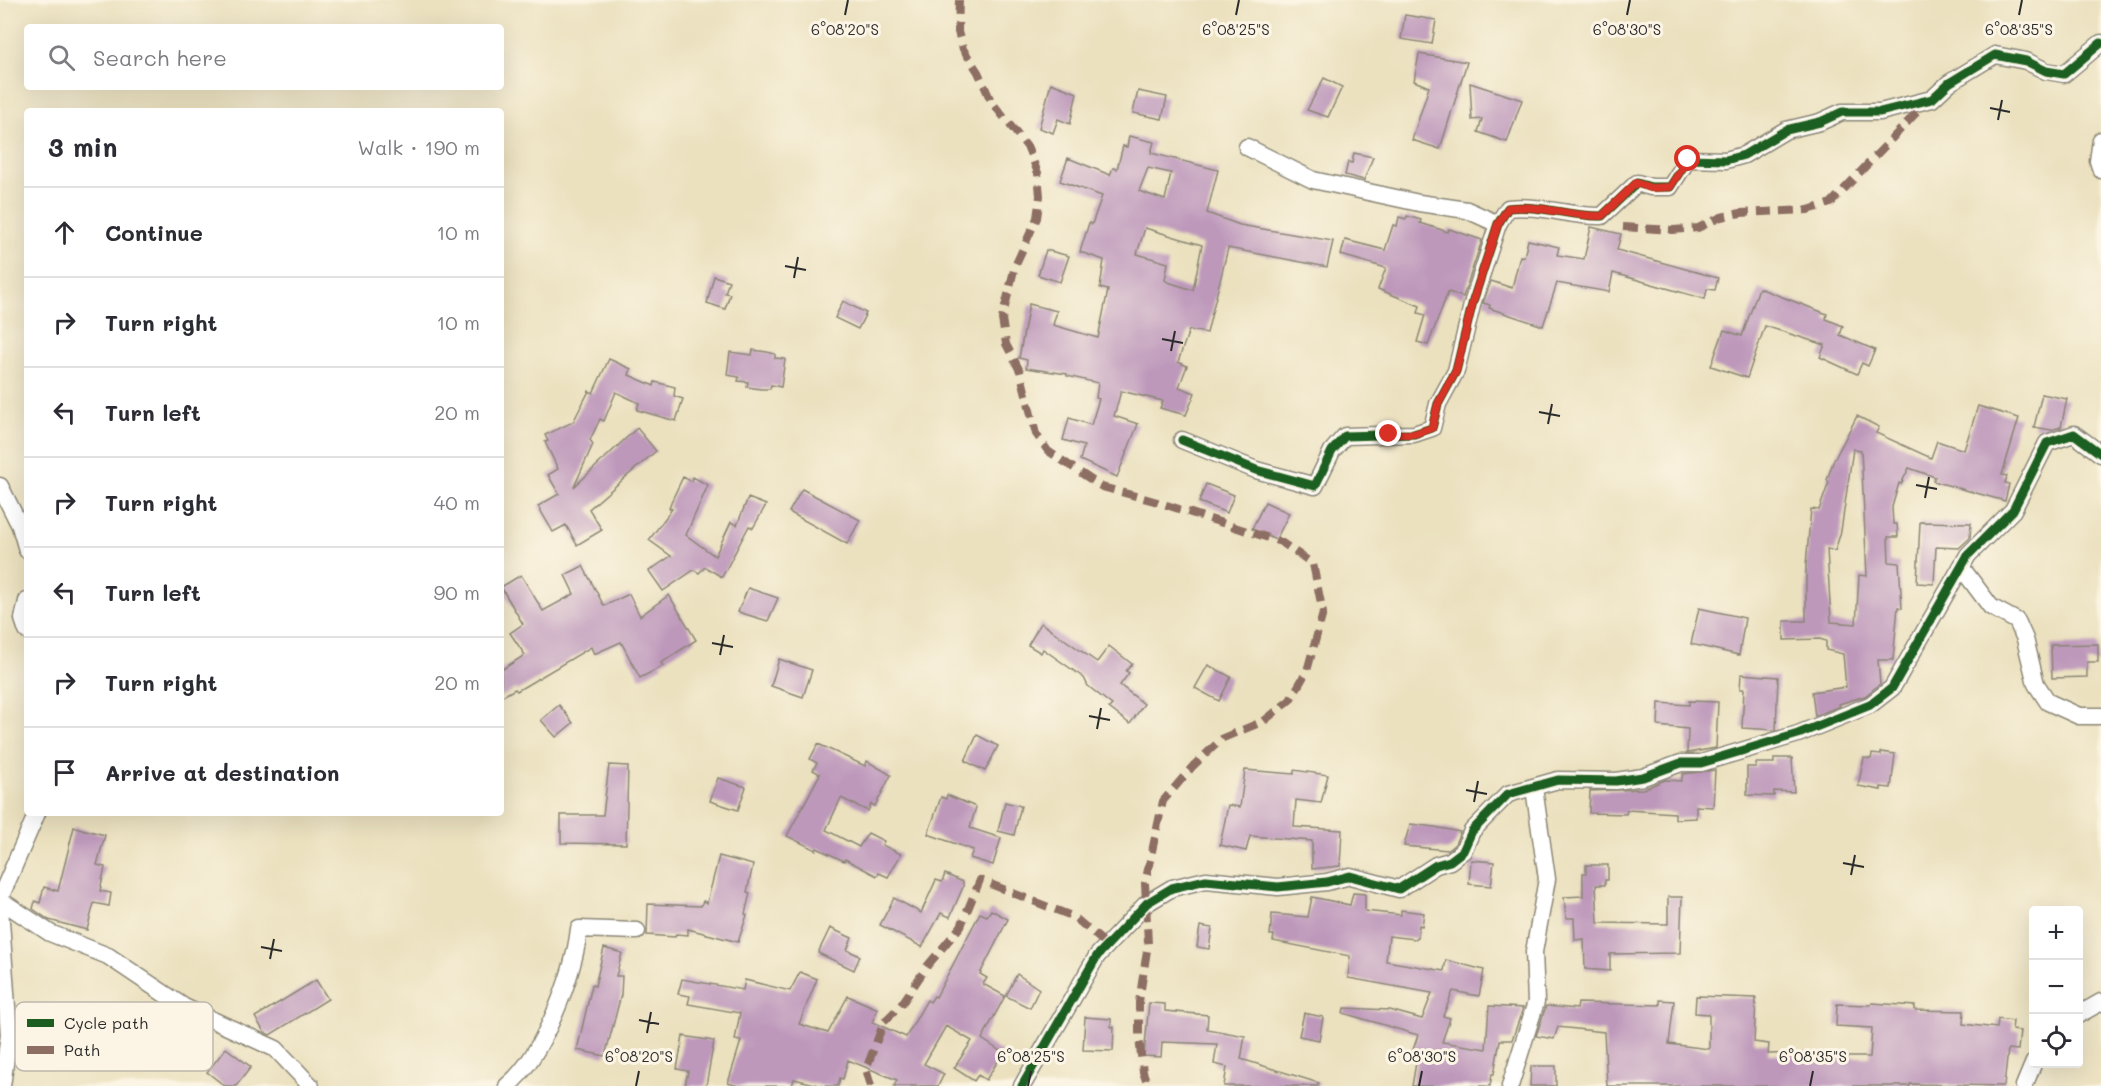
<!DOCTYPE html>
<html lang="en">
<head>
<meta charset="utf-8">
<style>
	body { margin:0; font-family:Mali,sans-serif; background:#f2f2f3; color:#2b2b33 }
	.controls { position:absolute; right:18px; bottom:18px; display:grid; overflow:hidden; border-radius:6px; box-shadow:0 6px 24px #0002 }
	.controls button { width:54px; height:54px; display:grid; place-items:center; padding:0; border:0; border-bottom:2px solid #e1e1e2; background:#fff; color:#2b2b33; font:30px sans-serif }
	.stop { position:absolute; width:18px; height:18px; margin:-14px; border:4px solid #d93025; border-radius:50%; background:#fff }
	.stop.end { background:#d93025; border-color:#fff; box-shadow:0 2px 6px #0008 }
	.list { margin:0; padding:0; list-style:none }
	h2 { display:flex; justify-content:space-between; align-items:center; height:78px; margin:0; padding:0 24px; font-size:26px }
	h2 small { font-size:20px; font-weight:400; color:#7c7c81 }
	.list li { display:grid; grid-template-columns:39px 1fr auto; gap:18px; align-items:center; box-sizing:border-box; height:90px; padding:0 24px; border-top:2px solid #e1e1e2 }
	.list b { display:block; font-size:22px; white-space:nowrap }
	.list em { font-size:20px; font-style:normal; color:#7c7c81 }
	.icon { flex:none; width:33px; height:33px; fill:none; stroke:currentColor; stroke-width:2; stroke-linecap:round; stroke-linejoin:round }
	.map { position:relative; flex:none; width:2101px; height:1086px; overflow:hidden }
	.search { position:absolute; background:#fff; box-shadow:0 6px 24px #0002; left:24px; top:24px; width:480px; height:66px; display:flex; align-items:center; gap:15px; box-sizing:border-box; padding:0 21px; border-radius:6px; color:#7c7c81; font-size:22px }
	.panel { position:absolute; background:#fff; box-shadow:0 6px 24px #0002; left:24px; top:108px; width:480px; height:708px; border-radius:6px }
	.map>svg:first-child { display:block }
</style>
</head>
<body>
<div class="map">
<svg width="2101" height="1086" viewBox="0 0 2101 1086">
	<rect width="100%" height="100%" fill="#fcf5e5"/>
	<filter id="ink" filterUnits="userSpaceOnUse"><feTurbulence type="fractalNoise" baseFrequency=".0167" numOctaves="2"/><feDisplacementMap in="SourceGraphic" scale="12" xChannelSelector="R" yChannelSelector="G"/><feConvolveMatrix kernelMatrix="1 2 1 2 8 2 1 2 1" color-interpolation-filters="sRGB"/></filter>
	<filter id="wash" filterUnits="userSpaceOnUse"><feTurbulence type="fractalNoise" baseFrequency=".008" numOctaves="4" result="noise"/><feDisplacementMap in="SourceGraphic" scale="24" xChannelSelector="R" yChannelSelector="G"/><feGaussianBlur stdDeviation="1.35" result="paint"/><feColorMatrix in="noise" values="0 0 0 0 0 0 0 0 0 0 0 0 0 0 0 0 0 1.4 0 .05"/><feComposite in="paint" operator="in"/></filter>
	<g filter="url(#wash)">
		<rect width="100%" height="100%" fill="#ebe1bf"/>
		<g id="blocks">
			<g fill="#bd98bb" fill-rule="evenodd">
				<polygon points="1405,15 1436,20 1432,44 1401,39"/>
				<polygon points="1419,54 1467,62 1440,149 1412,140 1429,87 1414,81"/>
				<polygon points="1324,78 1342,87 1328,117 1307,110"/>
				<polygon points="1051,83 1077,93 1070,124 1058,119 1053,133 1039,128"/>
				<polygon points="1470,83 1522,100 1507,142 1478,132 1482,119 1472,120"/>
				<polygon points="1138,91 1167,97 1162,119 1133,113"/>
				<path d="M1129 136 1154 142 1151 153 1218 170 1207 213 1240 225 1333 241 1327 267 1228 248 1207 333 1189 330 1178 362 1187 366 1179 387 1195 393 1186 415 1160 408 1163 401 1121 391 1114 416 1138 424 1117 477 1080 460 1084 446 1063 440 1069 418 1091 425 1099 399 1096 398 1098 383 1067 376V374L1026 368 1027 360 1019 358 1029 304 1057 311 1053 325 1098 338 1108 290 1100 288 1104 260 1080 252 1089 223 1092 224 1102 196 1060 181 1068 158 1110 175 1113 168 1117 169 1123 146 1127 147ZM1148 168 1171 173 1165 200 1139 191ZM1145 228 1202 245 1193 290 1168 282 1165 280 1168 263 1137 254Z"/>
				<polygon points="1354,153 1373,157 1364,180 1345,175 1348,162 1352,163"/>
				<polygon points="1407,216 1421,220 1420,223 1448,232 1449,229 1482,240 1463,297 1448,292 1428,345 1417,342 1425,315 1418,313 1420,306 1378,289 1386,268 1341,255 1345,240 1385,250 1393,225 1397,226 1399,217 1406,219"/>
				<polygon points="1591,227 1621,234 1617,250 1718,278 1715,290 1707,289 1705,299 1613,273 1609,292 1557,283 1543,326 1489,308 1490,305 1483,303 1491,281 1512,288 1520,256 1524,257 1528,240 1559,247 1557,255 1584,259"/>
				<polygon points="1046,250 1069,256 1060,282 1038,275"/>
				<polygon points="714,276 729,281 725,293 730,294 725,309 707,303"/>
				<polygon points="1759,288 1827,314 1826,319 1843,326 1840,335 1875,350 1868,366 1862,363 1857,374 1820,357 1825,345 1765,326 1747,378 1711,366 1724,330 1742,336"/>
				<polygon points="843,301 866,313 858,329 835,318"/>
				<polygon points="753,350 767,352 775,354 775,358 785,359 781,387 771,385 770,389 761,389 747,387 748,382 738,381 739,377 727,375 730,352 752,355"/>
				<polygon points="609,359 631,369 629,375 654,386 655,382 675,387 674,396 683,399 676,421 637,410 639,403 616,392 604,421 600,419 590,440 593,444 574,487 637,428 656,451 589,509 602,530 577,545 566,525 553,532 538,506 559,494 548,475 558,469 545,442 548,441 545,435 573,422 589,391 593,393"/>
				<polygon points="2042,394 2067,399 2061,427 2051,430 2034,427"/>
				<path d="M1978 406 2019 418 2002 475 2007 476 2005 483 2009 484 2005 501 1933 481 1935 477 1909 468 1901 484 1899 483 1892 507 1893 524H1897L1898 537H1888L1889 562 1899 563 1902 608 1898 607 1893 660H1878L1880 684 1865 696 1839 704 1840 706 1815 716 1812 692 1846 687 1843 654 1826 650V641L1820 639 1784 640V621H1806V565L1811 509 1819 510 1829 482 1827 480 1833 462 1857 416 1879 427 1876 433 1931 458 1937 441 1964 450ZM1853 449 1861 450 1867 576 1859 575 1856 624 1831 622 1827 549 1835 551 1841 531Z"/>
				<polygon points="683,477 691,481 693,477 708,485 686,535 715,556 731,522 737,525 748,498 766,505 753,528 749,526 722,577 705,567 699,573 694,570 663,591 649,571 671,556 649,540 672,509 669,508 671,502"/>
				<polygon points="1206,484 1234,495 1227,513 1199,502"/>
				<polygon points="802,489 860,520 847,544 789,512"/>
				<polygon points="1265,502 1289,513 1276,540 1252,529"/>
				<polygon points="1920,522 1971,523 1970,538 1959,548 1936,547 1934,584 1917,583"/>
				<polygon points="583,566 604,606 629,594 640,616 669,595 696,640 661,663 663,666 640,678 621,642 594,654 591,647 517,691 515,689 501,697 501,670 525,655 510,633 523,624 501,587 521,575 543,611 574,594 565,575"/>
				<polygon points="748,588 778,598 768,621 738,612"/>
				<polygon points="1699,608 1745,618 1739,655 1691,644"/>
				<polygon points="1041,623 1097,662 1109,646 1132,664 1126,671 1129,673 1120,685 1144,704 1130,724 1109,708 1112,705 1088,686 1084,678 1043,649 1041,653 1028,645"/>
				<polygon points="2098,644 2098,662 2087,662 2087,677 2052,678 2051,645"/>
				<polygon points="779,659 812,670 803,697 771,686"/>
				<polygon points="1208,665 1231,677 1219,701 1195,688"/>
				<polygon points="1741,674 1778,677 1776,730 1742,728 1744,689 1740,689"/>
				<polygon points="1689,701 1718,702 1716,748 1687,753 1688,729 1658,726 1659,703 1689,705"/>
				<polygon points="559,705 573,723 556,737 541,720"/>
				<polygon points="977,735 998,746 985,771 965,761"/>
				<polygon points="818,744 865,766 867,761 891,775 875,806 871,804 868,811 841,798 826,830 859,847 868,833 884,841 882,845 901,854 888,877 879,873 877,876 845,859 844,861 817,848 816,850 787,836 820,774 813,770 817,763 810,759"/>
				<polygon points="1881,752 1895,754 1891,788 1881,787 1881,790 1858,786 1864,758 1871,759 1872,754 1881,755"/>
				<polygon points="1774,758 1792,758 1794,792 1774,791 1774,796 1747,795 1747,767 1756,767 1756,763 1774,763"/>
				<polygon points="609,765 628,766 626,844 561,843 561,815 603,815"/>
				<polygon points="1245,770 1294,774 1294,770 1328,775 1321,803 1296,800 1294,827 1342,830 1340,866 1312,869 1312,841 1250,836 1246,851 1220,845 1228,805 1240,807"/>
				<polygon points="1715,770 1713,807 1696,806 1696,818 1675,819 1675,813 1627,810 1626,814 1589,813 1590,791 1643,789 1665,780 1681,781 1683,774"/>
				<polygon points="718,778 746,787 738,810 710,801"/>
				<polygon points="947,795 976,807 970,828 1001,838 993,865 970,858 973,850 928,834 941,797 946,799"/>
				<polygon points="1005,802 1021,806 1014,835 998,831"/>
				<polygon points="1410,824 1435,827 1460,832 1455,844 1448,850 1404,846"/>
				<polygon points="74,827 105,835 97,865 105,867 100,891 111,893 109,906 94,903 87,930 49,920 33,909 35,901 40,903 44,887 58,891"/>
				<polygon points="719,856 753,865 747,892 750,893 745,914 747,915 738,942 688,929 688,935 676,934 675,937 647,935 648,904 701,906 703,901 707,903"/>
				<polygon points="1471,860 1494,862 1491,886 1469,884"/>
				<polygon points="1586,865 1608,865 1608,880 1605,880 1605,885 1596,885 1598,923 1668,924 1668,897 1682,897 1680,953 1610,954 1610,971 1585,969 1584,939 1575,940 1574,918 1566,918 1564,897 1583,896 1583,873 1586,873"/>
				<polygon points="945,874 963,882 963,887 950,917 941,913 922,947 880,925 894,898 921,913 936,880 942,882"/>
				<polygon points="1353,893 1365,894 1365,911 1401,915 1401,910 1424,913 1422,926 1419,925 1418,937 1415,939 1389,936 1386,961 1444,971 1446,960 1484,970 1479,996 1453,991 1443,1016 1450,1018 1442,1042 1486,1049 1489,1006 1523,1008 1512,1040 1500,1040 1494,1074 1492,1074 1490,1086 1412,1086 1417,1057 1411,1056 1418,1035 1343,1013 1344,1008 1390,1010 1422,1019 1432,993 1348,978 1350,956 1273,941 1274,935 1270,935 1272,914 1308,917 1312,897 1350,905"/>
				<polygon points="991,910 1008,919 980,974 987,978 983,984 1005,996 982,1039 1003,1053 986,1080 978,1075 974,1081 954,1068 972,1041 946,1026 924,1064 944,1074 938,1086 894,1086 897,1080 848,1060 843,1079 840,1078 838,1086 823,1086 794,1079 792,1086 738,1086 728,1083 741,1041 735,1040 740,1013 688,1004 690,996 678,994 682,979 743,990 745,980 790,991 800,972 817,979 799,1024 828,1033 848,996 878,1009 872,1022 906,1037 927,1000 930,1002 934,996 936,997 980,913 987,916"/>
				<polygon points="1200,926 1212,928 1209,949 1197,947"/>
				<polygon points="830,928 852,938 847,950 860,956 854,970 818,953"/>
				<polygon points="604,948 622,953 616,976 622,976 621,995 605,1056 577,1050 592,985 595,986"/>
				<polygon points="1017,974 1039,989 1030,1008 1006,996"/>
				<polygon points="316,980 328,999 270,1035 264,1032 255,1017"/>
				<polygon points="1696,996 1756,998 1754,1042 1769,1044 1768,1054 1815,1053 1815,1057 1870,1057 1872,1028 1836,1026 1837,1004 1871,1005 1872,1003 1915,1006 1915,1010 1964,1011 1963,1024 1997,1028 1998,1019 2013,1021 2012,1030 2020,1031 2018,1050 2008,1049 2004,1086 1910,1084 1910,1086 1607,1086 1604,1032 1558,1027 1554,1039 1536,1036 1546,1006 1577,1009 1578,1003 1660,1005 1660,1000 1674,1001 1669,1044 1709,1049 1709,1014 1695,1013"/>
				<polygon points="1149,1003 1165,1004 1165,1011 1208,1015 1207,1029 1245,1036 1241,1059 1319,1083 1318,1086 1224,1086 1227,1067 1214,1064 1217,1044 1162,1042 1161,1057 1144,1056"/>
				<polygon points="1304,1013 1323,1017 1319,1040 1299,1036"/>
				<polygon points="1085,1017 1111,1019 1111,1027 1114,1027 1113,1051 1083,1050"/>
				<polygon points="683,1036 714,1041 706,1086 685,1086 688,1071 677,1069"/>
				<polygon points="226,1048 251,1067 236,1086 225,1086 207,1072"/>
				<polygon points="1531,1066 1556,1066 1556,1086 1530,1086"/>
			</g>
		</g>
	</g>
	<g filter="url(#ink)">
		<use href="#blocks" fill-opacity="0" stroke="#8b8675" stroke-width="1.5"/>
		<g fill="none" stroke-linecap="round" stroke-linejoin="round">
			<defs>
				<g id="minor">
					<polyline points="2101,140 2098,161 2101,170"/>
					<polyline points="1247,147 1313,180 1419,203 1467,210 1498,224"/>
					<path d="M1182 440 1256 470 1315 486 1332 451 1345 436 1414 434 1432 428 1438 404 1456 371 1473 301 1498 224 1508 208C1540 204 1570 217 1602 216L1637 183 1651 187H1670L1688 159 1726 160 1744 155 1786 130 1820 122 1842 112H1880L1932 99 1949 83 1995 55 2026 61 2046 71 2064 74 2101 43"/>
					<polyline points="0,486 20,526 27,550"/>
					<polyline points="1961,567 1991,607 2017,621 2025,639 2036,684 2048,702 2079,716 2101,716"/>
					<polyline points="27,601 23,619 27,631"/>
					<polyline points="0,898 37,813"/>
					<polyline points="0,900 50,933 108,956 184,1007 276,1049 311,1086"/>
					<polyline points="0,907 9,1035 2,1086"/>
					<polyline points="2078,1015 2101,1002"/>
					<path d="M507 1086C543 1057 574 974 579 929L637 931"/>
					<polyline points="1022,1086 1097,956 1147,903 1172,888 1206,880 1278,887 1327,882 1350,876 1399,889 1436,865 1450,861 1463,851 1472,831 1508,794 1558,780 1616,781 1643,777 1681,763 1701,763 1798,734 1870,705 1892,688 1968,555 2013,510 2047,443 2074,434 2101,454"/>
					<polyline points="1510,1086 1536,1002 1534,952 1547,879 1534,788"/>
					<polyline points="2024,1086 2034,1062"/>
				</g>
			</defs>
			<use href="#minor" stroke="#8b8675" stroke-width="19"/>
			<use href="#minor" stroke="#fff" stroke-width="16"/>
			<g stroke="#8d6e63" stroke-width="8" stroke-dasharray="15 8" stroke-linecap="butt">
				<polyline points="959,0 958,32 963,49 978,72 991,101 1028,148 1038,173 1040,196 1037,218 1015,266 1002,319 1006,344 1020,371 1036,434 1048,451 1102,487 1154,501 1281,542 1313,564 1323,613 1307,671 1290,700 1264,721 1223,738 1193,766 1163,801 1145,883 1148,944 1139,1002 1139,1038 1143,1072 1148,1086"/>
				<polyline points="1623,227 1673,230 1698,228 1721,217 1741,213 1808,210 1831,203 1917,112 1915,105"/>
				<polyline points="871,1086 866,1069 884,1022 901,1005 928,965 961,926 980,880 1074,917 1106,944"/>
			</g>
			<defs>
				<g id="cycleway">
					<path d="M1182 440 1256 470 1315 486 1332 451 1345 436 1414 434 1432 428 1438 404 1456 371 1473 301 1498 224 1508 208C1540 204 1570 217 1602 216L1637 183 1651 187H1670L1688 159 1726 160 1744 155 1786 130 1820 122 1842 112H1880L1932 99 1949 83 1995 55 2026 61 2046 71 2064 74 2101 43"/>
					<polyline points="1022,1086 1097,956 1147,903 1172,888 1206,880 1278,887 1327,882 1350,876 1399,889 1436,865 1450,861 1463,851 1472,831 1508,794 1558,780 1616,781 1643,777 1681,763 1701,763 1798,734 1870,705 1892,688 1968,555 2013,510 2047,443 2074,434 2101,454"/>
				</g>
			</defs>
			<use href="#cycleway" stroke="#fcf5e5" stroke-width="13"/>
			<use href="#cycleway" stroke="#1b5e20" stroke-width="9"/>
		</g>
	</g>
	<g fill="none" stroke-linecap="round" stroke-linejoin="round" filter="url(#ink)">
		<path stroke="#d93025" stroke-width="8" d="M1389 434H1414L1432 428 1438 404 1456 371 1473 301 1498 224 1508 208C1540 204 1570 217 1602 216L1636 183 1651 188 1670 187 1688 159"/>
	</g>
	<path fill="none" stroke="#2b2b2b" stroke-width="2" d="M845 15 848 0M1236 15 1239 0M1627 15 1630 0M2019 15 2022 0M1990 108 2010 112M1998 120 2002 100M785 266 806 270M794 278 798 257M1162 339 1183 343M1171 351 1175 331M1539 412 1560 416M1548 424 1552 404M1916 485 1937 489M1925 498 1929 477M712 643 733 647M720 655 724 635M1089 716 1110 720M1097 729 1101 708M1466 790 1487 794M1474 802 1478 781M1843 863 1864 867M1851 875 1855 855M261 947 282 951M270 959 274 939M639 1020 659 1024M647 1033 651 1012M636 1086 639 1071M1028 1086 1031 1071M1419 1086 1422 1071M1810 1086 1813 1071"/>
	<rect x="15" y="1002" width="198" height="69" rx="9" fill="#fcf5e5" stroke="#bdb8ad" stroke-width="1.5"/>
	<rect x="27" y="1019" width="27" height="8" fill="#1b5e20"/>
	<rect x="27" y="1046" width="27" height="8" fill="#8d6e63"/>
	<g font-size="16" fill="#2b2b2b">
		<text x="64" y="1029">Cycle path</text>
		<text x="64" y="1056">Path</text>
	</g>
	<g font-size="15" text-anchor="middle" fill="#2b2b2b" stroke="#fcf5e5" stroke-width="6" stroke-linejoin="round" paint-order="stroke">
		<text x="845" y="35">6°08'20"S</text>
		<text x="1236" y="35">6°08'25"S</text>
		<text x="1627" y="35">6°08'30"S</text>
		<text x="2019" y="35">6°08'35"S</text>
		<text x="639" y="1062">6°08'20"S</text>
		<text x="1031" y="1062">6°08'25"S</text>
		<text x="1422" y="1062">6°08'30"S</text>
		<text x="1813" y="1062">6°08'35"S</text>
	</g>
</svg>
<div class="controls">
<button>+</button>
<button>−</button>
<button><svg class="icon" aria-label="locate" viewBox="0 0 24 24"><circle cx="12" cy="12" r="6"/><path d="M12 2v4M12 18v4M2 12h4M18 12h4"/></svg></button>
</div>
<div class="stop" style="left:1688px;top:159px"></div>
<div class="stop end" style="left:1389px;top:434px"></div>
<div class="search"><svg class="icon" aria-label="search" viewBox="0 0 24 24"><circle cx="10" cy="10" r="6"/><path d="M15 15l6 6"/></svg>Search here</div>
<section class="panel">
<h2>3 min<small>Walk · 190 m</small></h2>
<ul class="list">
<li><svg class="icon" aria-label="ahead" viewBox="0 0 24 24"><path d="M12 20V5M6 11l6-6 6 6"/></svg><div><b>Continue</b></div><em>10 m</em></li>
<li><svg class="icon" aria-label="right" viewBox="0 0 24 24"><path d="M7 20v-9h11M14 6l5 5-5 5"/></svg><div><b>Turn right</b></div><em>10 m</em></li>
<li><svg class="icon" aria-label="left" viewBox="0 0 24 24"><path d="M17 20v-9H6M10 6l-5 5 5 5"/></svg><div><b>Turn left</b></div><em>20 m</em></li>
<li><svg class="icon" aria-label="right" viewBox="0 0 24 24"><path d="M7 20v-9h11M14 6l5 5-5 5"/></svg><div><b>Turn right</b></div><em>40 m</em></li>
<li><svg class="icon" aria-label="left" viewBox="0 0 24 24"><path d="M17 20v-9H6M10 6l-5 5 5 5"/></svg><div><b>Turn left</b></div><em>90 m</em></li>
<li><svg class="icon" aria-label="right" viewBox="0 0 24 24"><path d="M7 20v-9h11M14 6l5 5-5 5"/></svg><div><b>Turn right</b></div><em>20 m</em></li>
<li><svg class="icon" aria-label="arrive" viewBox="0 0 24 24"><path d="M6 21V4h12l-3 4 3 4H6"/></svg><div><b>Arrive at destination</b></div></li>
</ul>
</section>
</div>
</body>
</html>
